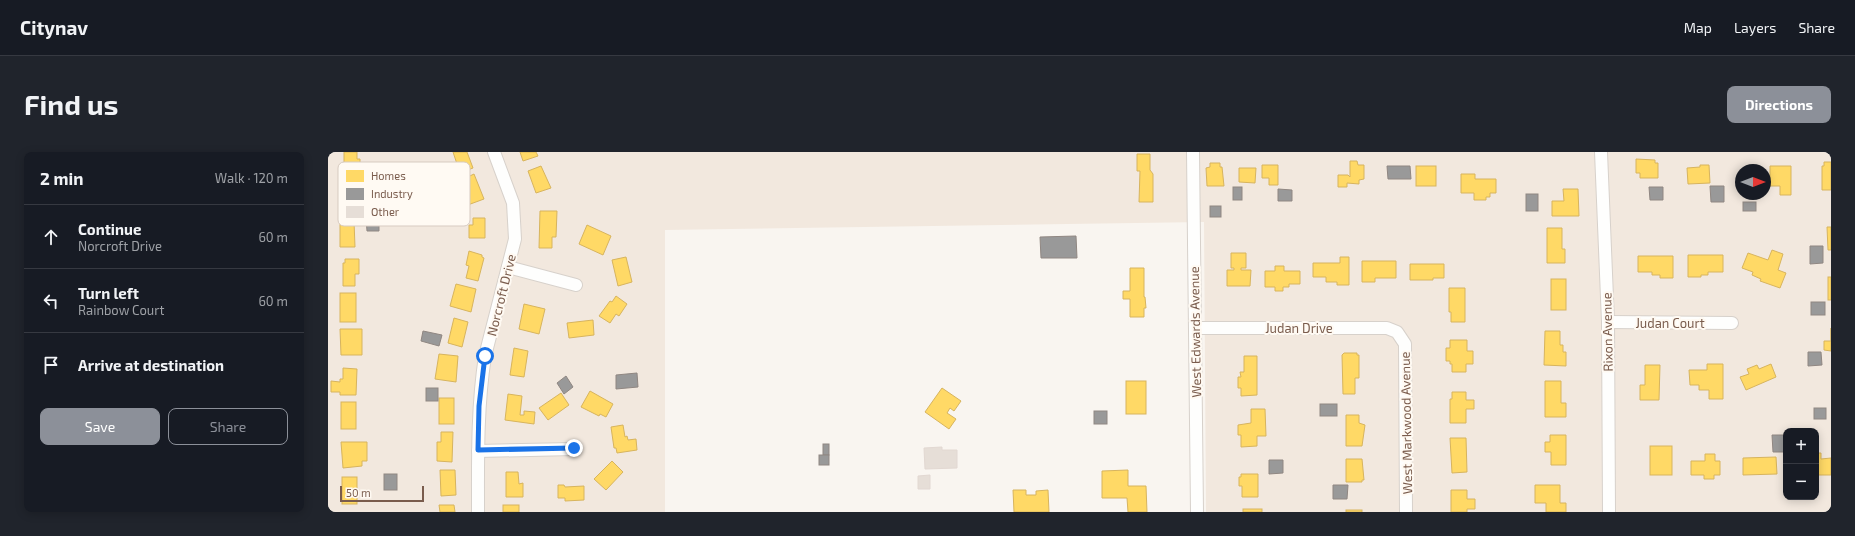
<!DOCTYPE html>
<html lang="en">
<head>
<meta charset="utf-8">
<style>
	body { margin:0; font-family:"Exo 2",sans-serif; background:#20242c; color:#f1f3f6 }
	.controls { position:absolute; right:12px; bottom:12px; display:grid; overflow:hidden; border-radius:8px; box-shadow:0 2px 10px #0003 }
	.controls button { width:36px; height:36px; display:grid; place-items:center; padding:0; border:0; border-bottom:1px solid #363941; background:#171b24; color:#f1f3f6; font:20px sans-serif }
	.compass { position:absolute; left:1407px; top:12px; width:36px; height:36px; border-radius:50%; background:#171b24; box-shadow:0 2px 10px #0003; rotate:90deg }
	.scale { position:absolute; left:12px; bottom:10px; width:84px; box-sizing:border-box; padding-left:4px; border:2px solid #7a5c4d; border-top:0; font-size:11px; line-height:14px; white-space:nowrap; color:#7a5c4d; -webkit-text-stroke:3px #fffaf3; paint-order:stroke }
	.stop { position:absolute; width:12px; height:12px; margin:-9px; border:3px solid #1a73e8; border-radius:50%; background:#fff }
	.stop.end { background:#1a73e8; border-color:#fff; box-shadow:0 1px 4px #0008 }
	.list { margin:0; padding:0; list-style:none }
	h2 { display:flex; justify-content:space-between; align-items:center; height:52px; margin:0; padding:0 16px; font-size:17px }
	h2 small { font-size:13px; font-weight:400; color:#9ea1a6 }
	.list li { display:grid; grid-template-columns:26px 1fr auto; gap:12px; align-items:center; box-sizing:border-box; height:64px; padding:0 16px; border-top:1px solid #363941 }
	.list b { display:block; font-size:15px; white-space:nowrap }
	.list p { margin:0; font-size:13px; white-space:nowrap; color:#9ea1a6 }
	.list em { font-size:13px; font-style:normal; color:#9ea1a6 }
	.actions { display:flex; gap:8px; padding:12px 16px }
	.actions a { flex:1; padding:9px 0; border:1px solid #8c9099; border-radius:8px; text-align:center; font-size:14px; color:#8c9099 }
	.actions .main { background:#8c9099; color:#fff }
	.icon { flex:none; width:22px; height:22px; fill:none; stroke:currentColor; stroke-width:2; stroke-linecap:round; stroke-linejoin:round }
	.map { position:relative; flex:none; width:1503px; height:360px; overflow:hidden; border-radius:8px }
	header { display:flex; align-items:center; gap:24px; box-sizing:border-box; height:56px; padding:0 20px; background:#171b24; border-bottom:1px solid #363941 }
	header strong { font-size:19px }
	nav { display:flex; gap:22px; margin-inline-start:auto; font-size:14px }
	.intro { display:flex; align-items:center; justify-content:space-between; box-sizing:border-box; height:96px; padding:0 24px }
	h1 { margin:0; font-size:28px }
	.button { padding:10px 18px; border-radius:8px; background:#8c9099; color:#fff; font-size:14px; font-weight:700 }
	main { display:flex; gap:24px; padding:0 24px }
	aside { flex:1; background:#171b24; border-radius:8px; box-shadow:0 2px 10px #0003 }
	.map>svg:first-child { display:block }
</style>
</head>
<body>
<header>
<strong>Citynav</strong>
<nav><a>Map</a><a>Layers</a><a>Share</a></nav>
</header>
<div class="intro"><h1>Find us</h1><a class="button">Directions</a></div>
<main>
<aside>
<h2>2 min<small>Walk · 120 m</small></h2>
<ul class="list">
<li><svg class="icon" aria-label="ahead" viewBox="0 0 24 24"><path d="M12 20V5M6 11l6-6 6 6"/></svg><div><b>Continue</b><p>Norcroft Drive</p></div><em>60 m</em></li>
<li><svg class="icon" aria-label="left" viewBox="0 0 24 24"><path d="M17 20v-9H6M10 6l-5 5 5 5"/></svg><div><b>Turn left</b><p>Rainbow Court</p></div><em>60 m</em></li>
<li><svg class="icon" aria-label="arrive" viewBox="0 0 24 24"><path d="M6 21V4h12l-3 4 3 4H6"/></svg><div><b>Arrive at destination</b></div></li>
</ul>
<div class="actions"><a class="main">Save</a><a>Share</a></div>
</aside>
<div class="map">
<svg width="1503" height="360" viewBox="0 0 1503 360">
	<rect width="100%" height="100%" fill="#f9f5f0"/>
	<path fill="#f2e8de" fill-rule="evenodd" d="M0 0H1503V360H878L876 70 337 78V360H0ZM1413 18H1437V42H1413ZM1458 279H1488V345H1458Z"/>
	<g fill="#ffd966" stroke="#d7b45e">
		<polygon points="16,0 29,0 29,7 32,7 32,22 19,22 19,19 16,19"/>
		<polygon points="125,0 139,0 145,16 132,21"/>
		<polygon points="192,0 208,0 210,4 195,9"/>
		<polygon points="809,2 822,2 822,18 825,22 825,50 811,50 812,19 809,19"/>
		<polygon points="1308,7 1327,8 1327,11 1330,11 1330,26 1312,26 1312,21 1308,21"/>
		<polygon points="1022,9 1029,9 1030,13 1036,13 1036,27 1031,28 1031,32 1019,31 1019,35 1010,35 1010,23 1020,23 1022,25"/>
		<polygon points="1496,10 1503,10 1503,38 1494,38 1494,14 1496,14"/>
		<polygon points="882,11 892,11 892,15 894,15 896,34 879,34 878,16 882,15"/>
		<polygon points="934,13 950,13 950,33 941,33 941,26 934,26"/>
		<polygon points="1372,13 1381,13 1382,31 1360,32 1359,16 1372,15"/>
		<polygon points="213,14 223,36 208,41 200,19"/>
		<rect x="1088" y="14" width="20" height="20"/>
		<polygon points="1442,14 1463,14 1463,43 1452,43 1452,34 1442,34"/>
		<polygon points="911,16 928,16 927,31 911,30"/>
		<polygon points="146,22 156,47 137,54 133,43 130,44 125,32"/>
		<polygon points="1133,22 1147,22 1147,27 1168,27 1168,41 1162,41 1162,45 1158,45 1158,48 1146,48 1146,41 1133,41"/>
		<polygon points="1235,37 1250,37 1251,64 1224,64 1224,49 1236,49"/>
		<polygon points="212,59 229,59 228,85 224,85 224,96 211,96"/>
		<polygon points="145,66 157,66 157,86 141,86 141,73 145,73"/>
		<polygon points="12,69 26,69 27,95 12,95"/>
		<polygon points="259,73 283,84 275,103 251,92"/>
		<polygon points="1499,75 1503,75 1503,98 1500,98"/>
		<polygon points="1219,76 1234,76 1234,97 1237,97 1237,111 1219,111"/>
		<polygon points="1444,98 1455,102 1450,118 1458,121 1452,136 1432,129 1433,127 1424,123 1425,120 1414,116 1420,101 1440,108"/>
		<polygon points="141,99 154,103 154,105 156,106 150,129 138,126 141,114 138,113"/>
		<polygon points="903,101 918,101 918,116 913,116 913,118 923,118 922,134 899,134 899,118 906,118 906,116 903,116"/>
		<polygon points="1360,103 1395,103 1395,120 1380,120 1380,123 1373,123 1373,125 1360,125"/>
		<polygon points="1310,104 1345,104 1345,126 1332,126 1332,123 1324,123 1324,120 1310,120"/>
		<polygon points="298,105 304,130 290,134 284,108"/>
		<polygon points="1012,105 1021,105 1021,133 1009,133 1009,130 998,130 998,125 985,125 985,111 1012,111"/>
		<polygon points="17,107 31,107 31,122 27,122 27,134 15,134 15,111 17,111"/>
		<polygon points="1034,109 1068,109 1068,126 1047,126 1047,130 1034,130"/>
		<polygon points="1082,112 1116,112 1116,126 1105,126 1105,128 1082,128"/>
		<polygon points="947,114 956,114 956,119 972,119 972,132 961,132 961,135 955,135 955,139 947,139 947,135 937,135 937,119 947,119"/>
		<polygon points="802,116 816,116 816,145 817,145 818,156 816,156 816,165 802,165 802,147 795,147 795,139 802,139"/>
		<rect x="1500" y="125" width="3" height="23"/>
		<rect x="1223" y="127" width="15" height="31"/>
		<polygon points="128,132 148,137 143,160 122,154"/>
		<polygon points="1121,136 1137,136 1137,170 1123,170 1123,160 1121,160"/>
		<rect x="12" y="141" width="16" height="29"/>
		<polygon points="288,144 299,152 291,164 288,162 282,171 271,164 282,149 284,150"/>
		<polygon points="196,152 217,157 211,182 191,177"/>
		<polygon points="126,166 140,170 134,195 120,191"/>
		<polygon points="265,168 266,183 241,186 239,171"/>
		<polygon points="1503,176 1503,199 1496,198 1496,189 1503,189"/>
		<polygon points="12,177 34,177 34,203 13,203"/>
		<polygon points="1217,179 1232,179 1232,193 1235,193 1235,200 1238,200 1238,214 1216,213"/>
		<polygon points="1122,188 1139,188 1139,199 1145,199 1145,212 1138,212 1138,220 1124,220 1124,212 1122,212 1122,209 1118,209 1118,196 1122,196"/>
		<polygon points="186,196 200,199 196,225 182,223"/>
		<polygon points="1016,201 1029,201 1029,203 1031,203 1031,226 1027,226 1027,242 1015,242 1014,203"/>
		<polygon points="111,202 130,204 128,230 107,227"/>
		<polygon points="916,204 929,204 929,243 913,244 913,236 910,236 910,225 913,225 912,220 916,220"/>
		<polygon points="1379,212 1395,212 1395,247 1381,247 1381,238 1371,238 1371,233 1362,233 1361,218 1379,218"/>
		<polygon points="1443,212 1448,225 1418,238 1412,225 1421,222 1419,217 1429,213 1431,217"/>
		<polygon points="1317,213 1332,213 1331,248 1312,248 1312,233 1317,233"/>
		<polygon points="15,216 29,217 28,243 12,243 12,240 3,240 3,229 12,230 12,227 15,227"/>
		<rect x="798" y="229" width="20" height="33"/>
		<polygon points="1217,229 1233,229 1233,251 1238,251 1238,265 1217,265"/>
		<polygon points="614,236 633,249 626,259 622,256 619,261 628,267 621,277 597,260"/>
		<polygon points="262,239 285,252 278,265 272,262 271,264 253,255"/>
		<polygon points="1124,240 1138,240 1138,248 1146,248 1146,257 1138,257 1138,271 1122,271 1122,247 1124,247"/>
		<polygon points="233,241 241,253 220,268 211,256"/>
		<polygon points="180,242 194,244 192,263 196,263 196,259 207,260 206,272 177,268"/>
		<rect x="111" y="246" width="15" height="26"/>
		<rect x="13" y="250" width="15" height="27"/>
		<polygon points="923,257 937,257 938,284 929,284 929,294 913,295 913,283 910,283 910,273 923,271"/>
		<polygon points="1018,263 1031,263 1031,271 1037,273 1034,294 1018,294"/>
		<polygon points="295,273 297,285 299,284 300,288 308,287 309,298 289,301 288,296 286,296 283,275"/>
		<polygon points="113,280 125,280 124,310 109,309 109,290 113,290"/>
		<polygon points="1222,283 1238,283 1238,313 1223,313 1223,300 1217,300 1217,290 1222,290"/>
		<polygon points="1122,286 1138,286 1139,320 1124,321"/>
		<polygon points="13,290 39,290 39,309 34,309 34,314 15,316"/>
		<rect x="1322" y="294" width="22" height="29"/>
		<polygon points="1488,301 1493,301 1493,307 1503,306 1503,323 1488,323"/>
		<polygon points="1377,302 1387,302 1387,309 1392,309 1392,323 1386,323 1386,327 1376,327 1376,323 1363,323 1363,309 1377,309"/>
		<polygon points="1448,305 1449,322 1415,323 1415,306"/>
		<polygon points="1018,307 1034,307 1036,328 1034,328 1034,330 1018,330"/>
		<polygon points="284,309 295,320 278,338 266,327"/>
		<polygon points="112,318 127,318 128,343 113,344"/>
		<polygon points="800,318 800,334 818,334 819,360 800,360 799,346 774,346 774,319"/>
		<polygon points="178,320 190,320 191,332 195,331 195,345 178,345"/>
		<polygon points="913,322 930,322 930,345 914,345 914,334 911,334 911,325 913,325"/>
		<rect x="14" y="325" width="15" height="27"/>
		<polygon points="230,333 236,333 237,335 256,334 256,348 237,349 237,346 230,346"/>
		<polygon points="1207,333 1232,333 1232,351 1238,351 1238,360 1218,360 1218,351 1207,351"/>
		<polygon points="685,338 698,338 698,343 708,343 708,339 720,338 721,360 686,360"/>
		<polygon points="1123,338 1139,338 1139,347 1147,347 1147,357 1139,357 1139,360 1123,360"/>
		<polygon points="111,353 126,353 127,360 112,360"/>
		<rect x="175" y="353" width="16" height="7"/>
		<rect x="915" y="357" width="19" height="3"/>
		<rect x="1018" y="358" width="16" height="2"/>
	</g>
	<g fill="#999" stroke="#908782">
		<polygon points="1059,14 1082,14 1083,27 1060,27"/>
		<polygon points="1382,34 1396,34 1396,50 1383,50"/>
		<rect x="905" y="35" width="9" height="13"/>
		<polygon points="1321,35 1335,35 1335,48 1322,48"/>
		<polygon points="950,37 964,38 964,49 950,49"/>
		<rect x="1198" y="42" width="12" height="17"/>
		<rect x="1415" y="50" width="13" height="9"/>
		<rect x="882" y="54" width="11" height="11"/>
		<polygon points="51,65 51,79 39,79 38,66"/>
		<polygon points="748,84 749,106 713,106 712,85"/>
		<polygon points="1482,94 1495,94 1495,111 1482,112"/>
		<rect x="1483" y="150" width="14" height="13"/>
		<polygon points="95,179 114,183 111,194 93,189"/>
		<polygon points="1480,200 1493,200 1494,213 1480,214"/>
		<polygon points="309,221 310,235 288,237 288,223"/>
		<polygon points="238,224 245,235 236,242 229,231"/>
		<rect x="98" y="236" width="12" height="13"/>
		<rect x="992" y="252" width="17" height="12"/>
		<rect x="1486" y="256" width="12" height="11"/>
		<rect x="766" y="259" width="13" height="13"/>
		<polygon points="1444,283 1458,283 1458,300 1445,300"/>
		<rect x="495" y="292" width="6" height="11"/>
		<rect x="491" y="303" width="10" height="10"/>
		<polygon points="941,308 955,308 955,321 941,322"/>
		<rect x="56" y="322" width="13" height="16"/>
		<polygon points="1005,333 1020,333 1019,347 1005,347"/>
	</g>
	<g fill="#e6ded7" stroke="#e2d8d2">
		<polygon points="614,295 614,298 629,298 629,316 597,317 596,296"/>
		<polygon points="602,323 602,337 590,337 590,324"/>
	</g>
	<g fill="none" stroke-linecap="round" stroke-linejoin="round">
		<defs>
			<g id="minor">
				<polyline points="865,0 869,360"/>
				<polyline points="1273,0 1280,170 1281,360"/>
				<polyline points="180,115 248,133"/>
				<polyline points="1280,170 1404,171"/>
				<polyline points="867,176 1059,176 1069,180 1077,192 1078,360"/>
				<polyline points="150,299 246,297"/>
				<path d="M150 360C150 308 149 256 157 204L187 87 185 51 166 0"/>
			</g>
		</defs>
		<use href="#minor" stroke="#d7d1cb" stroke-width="14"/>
		<use href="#minor" stroke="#fefefd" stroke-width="12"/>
	</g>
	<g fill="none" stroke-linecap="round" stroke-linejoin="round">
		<polyline stroke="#1a73e8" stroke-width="5" points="157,204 151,254 150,298 246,296"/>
	</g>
	<g text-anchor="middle" stroke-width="4" stroke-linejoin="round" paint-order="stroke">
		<g font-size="13" fill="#7a5c4d" stroke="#fffaf3">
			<text transform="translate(173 143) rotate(-76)" y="5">Norcroft Drive</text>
			<text x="1342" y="176">Judan Court</text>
			<text x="971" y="181">Judan Drive</text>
			<text transform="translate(867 180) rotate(-91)" y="5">West Edwards Avenue</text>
			<text transform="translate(1279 180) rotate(-91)" y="5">Rixon Avenue</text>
			<text transform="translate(1078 271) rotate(-91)" y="5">West Markwood Avenue</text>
		</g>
	</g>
	<rect x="10" y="10" width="132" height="64" rx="6" fill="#fffaf3" stroke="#d7cbc1" stroke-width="1"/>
	<rect x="18" y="18" width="18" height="12" fill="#ffd966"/>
	<rect x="18" y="36" width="18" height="12" fill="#999"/>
	<rect x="18" y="54" width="18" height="12" fill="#e6ded7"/>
	<g font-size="11" fill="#7a5c4d">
		<text x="43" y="28">Homes</text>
		<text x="43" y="46">Industry</text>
		<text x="43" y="64">Other</text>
	</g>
</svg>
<div class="controls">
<button>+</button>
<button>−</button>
</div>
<svg class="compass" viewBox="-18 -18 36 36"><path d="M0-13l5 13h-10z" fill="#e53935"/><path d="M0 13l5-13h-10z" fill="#9ea1a6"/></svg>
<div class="scale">50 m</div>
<div class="stop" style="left:157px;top:204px"></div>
<div class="stop end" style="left:246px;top:296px"></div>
</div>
</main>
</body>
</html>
